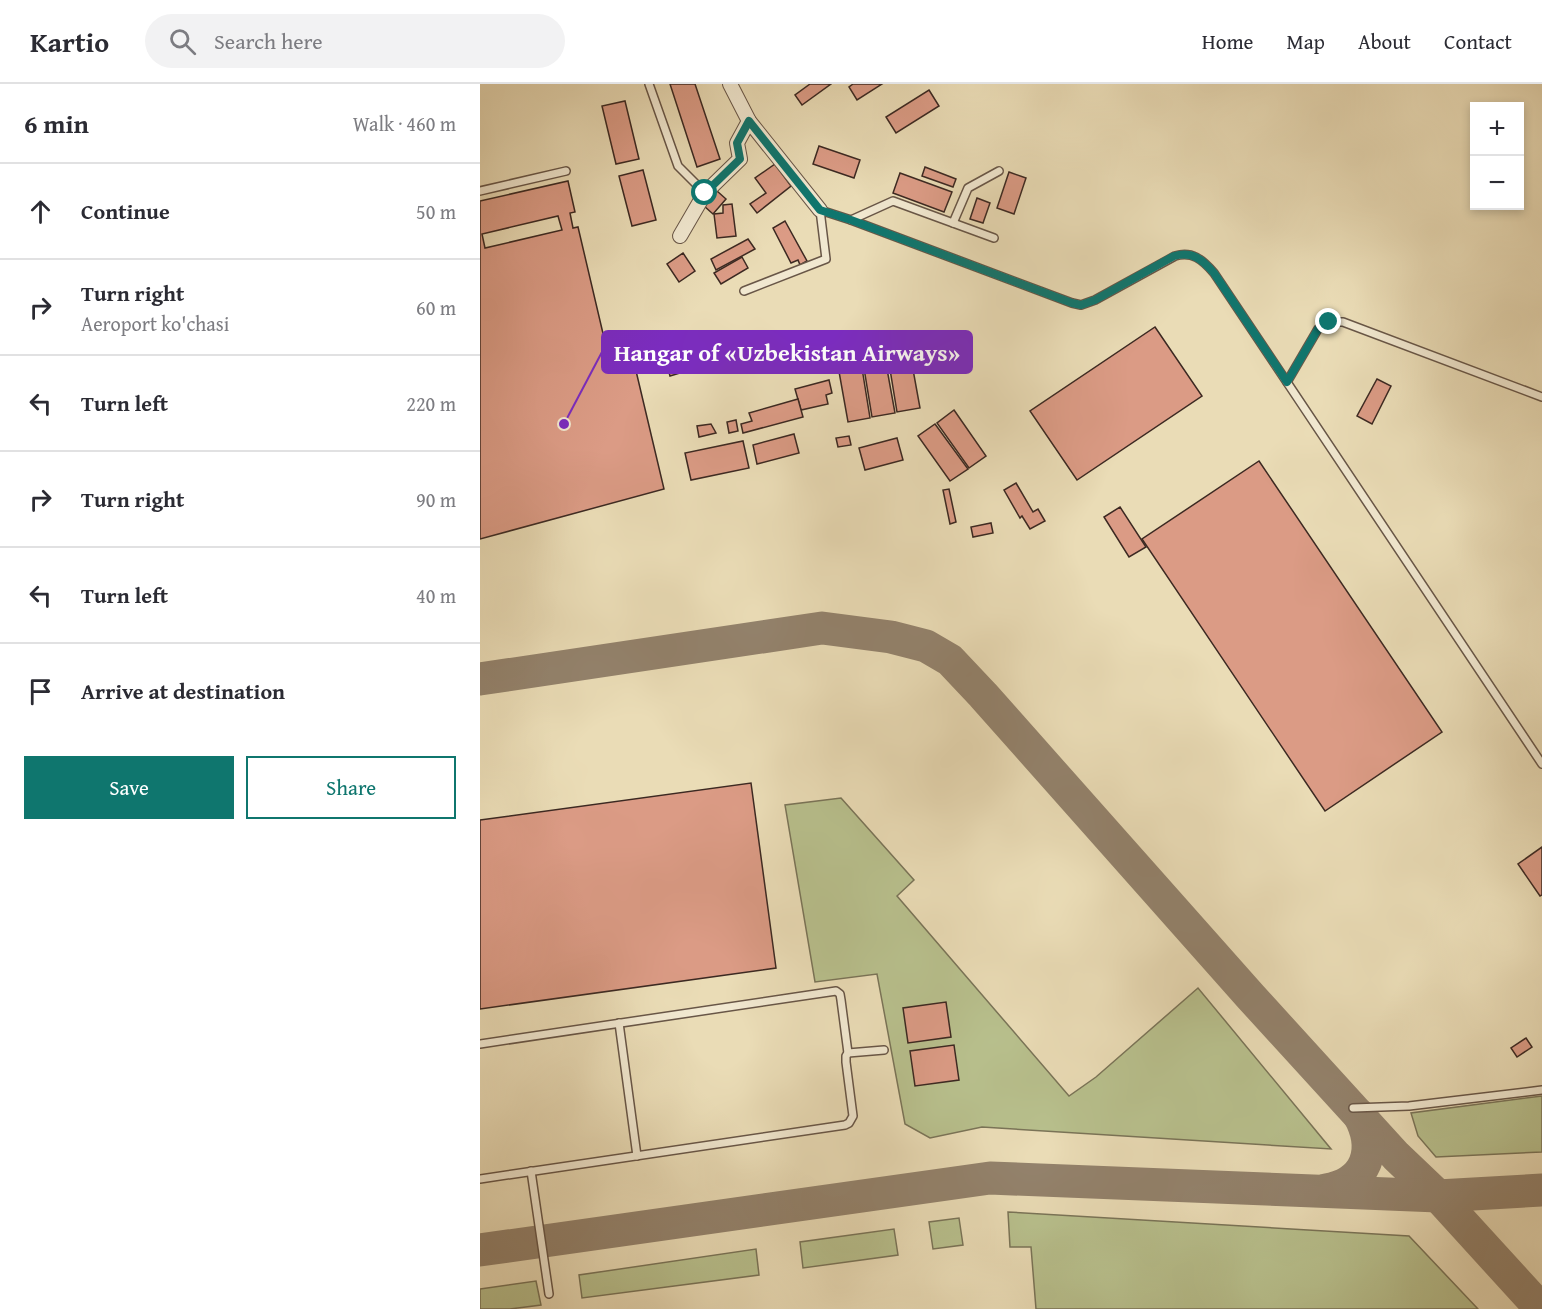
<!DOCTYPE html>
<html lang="en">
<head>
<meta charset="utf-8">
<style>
	body { margin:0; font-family:"Gentium Book Plus",serif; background:#f2f2f3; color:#2b2b33 }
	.controls { position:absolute; right:18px; top:18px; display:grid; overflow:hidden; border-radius:0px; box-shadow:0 3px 9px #0003 }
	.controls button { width:54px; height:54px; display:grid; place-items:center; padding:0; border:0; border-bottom:2px solid #e1e1e2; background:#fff; color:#2b2b33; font:30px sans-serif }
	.stop { position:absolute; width:18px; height:18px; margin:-14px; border:4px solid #0f766e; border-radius:50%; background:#fff }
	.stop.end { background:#0f766e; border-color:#fff; box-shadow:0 2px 6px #0008 }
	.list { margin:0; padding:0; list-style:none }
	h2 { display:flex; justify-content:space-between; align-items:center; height:78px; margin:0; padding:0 24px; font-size:26px }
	h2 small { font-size:20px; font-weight:400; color:#7c7c81 }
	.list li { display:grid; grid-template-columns:39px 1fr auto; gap:18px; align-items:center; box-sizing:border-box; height:96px; padding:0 24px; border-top:2px solid #e1e1e2 }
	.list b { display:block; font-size:22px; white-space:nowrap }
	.list p { margin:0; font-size:20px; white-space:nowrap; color:#7c7c81 }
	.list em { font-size:20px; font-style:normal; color:#7c7c81 }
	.actions { display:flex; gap:12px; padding:18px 24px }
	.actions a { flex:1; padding:14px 0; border:2px solid #0f766e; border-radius:0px; text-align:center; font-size:21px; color:#0f766e }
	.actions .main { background:#0f766e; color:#fff }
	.icon { flex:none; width:33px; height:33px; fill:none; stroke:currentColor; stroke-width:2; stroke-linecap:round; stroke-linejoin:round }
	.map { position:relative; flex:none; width:1062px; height:1225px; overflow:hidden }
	header { display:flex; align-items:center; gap:36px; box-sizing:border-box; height:84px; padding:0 30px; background:#fff; border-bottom:2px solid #e1e1e2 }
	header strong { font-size:28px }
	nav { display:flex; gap:33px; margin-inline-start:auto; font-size:21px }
	.search { width:420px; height:54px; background:#f2f2f3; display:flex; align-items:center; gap:15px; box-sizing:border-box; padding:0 21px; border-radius:33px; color:#7c7c81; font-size:22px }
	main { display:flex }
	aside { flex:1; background:#fff }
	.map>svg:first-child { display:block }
</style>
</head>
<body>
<header>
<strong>Kartio</strong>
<div class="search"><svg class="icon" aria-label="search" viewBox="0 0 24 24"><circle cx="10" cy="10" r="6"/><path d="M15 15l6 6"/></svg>Search here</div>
<nav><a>Home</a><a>Map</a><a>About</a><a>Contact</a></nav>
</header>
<main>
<aside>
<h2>6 min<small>Walk · 460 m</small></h2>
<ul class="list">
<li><svg class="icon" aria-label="ahead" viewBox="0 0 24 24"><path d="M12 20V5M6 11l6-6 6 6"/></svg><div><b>Continue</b></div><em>50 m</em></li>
<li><svg class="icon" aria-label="right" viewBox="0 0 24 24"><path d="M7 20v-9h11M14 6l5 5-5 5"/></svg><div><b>Turn right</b><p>Aeroport ko'chasi</p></div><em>60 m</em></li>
<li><svg class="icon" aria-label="left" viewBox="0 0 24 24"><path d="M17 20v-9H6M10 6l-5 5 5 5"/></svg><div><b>Turn left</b></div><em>220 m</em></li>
<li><svg class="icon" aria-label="right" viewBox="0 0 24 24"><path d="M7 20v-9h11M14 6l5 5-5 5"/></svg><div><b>Turn right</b></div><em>90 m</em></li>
<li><svg class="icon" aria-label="left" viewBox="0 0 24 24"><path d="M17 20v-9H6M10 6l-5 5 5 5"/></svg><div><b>Turn left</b></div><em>40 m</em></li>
<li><svg class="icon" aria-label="arrive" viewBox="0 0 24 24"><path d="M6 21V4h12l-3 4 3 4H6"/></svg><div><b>Arrive at destination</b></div></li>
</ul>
<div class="actions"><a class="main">Save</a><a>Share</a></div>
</aside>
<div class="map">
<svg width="1062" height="1225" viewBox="0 0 1062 1225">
	<rect width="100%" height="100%" fill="#eadcb6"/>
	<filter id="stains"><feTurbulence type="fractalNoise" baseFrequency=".00333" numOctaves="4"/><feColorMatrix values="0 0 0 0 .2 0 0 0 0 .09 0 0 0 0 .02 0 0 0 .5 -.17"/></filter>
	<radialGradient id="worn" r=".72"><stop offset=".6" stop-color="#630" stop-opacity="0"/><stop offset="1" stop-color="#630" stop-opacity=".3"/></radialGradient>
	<g fill="#b8c08d" stroke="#7a7458" stroke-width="1.5">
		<polygon points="361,714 434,796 417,812 589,1012 616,993 718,904 851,1065 502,1043 450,1054 425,1040 397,890 335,898 305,721"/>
		<polygon points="1062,1012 1062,1068 956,1073 938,1052 931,1029"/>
		<polygon points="528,1128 929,1152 998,1225 556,1225 551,1163 530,1163"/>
		<polygon points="479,1134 483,1161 453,1165 449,1138"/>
		<polygon points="414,1145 418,1171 323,1184 320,1158"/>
		<polygon points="276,1165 279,1191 102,1214 99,1191"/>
		<polygon points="56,1197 61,1221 30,1225 0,1225 0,1205"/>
	</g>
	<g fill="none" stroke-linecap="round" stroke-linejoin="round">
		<g stroke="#93826c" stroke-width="33">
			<polyline points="0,595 342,544 411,553 446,562 470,576 503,611 771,913 916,1072 958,1112 1061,1225"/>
			<path d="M846 1106C887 1099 898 1066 879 1031"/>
			<polyline points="0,1166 510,1094 958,1112 1062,1106"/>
		</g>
	</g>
	<g fill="#db9b85" stroke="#3c2922" stroke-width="1.5" fill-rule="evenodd">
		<polygon points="190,0 215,0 240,75 217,83"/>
		<polygon points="330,0 351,0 322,21 315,11"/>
		<polygon points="373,0 402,0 377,16 369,3"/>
		<polygon points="449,6 459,22 416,49 406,33"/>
		<polygon points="145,17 159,75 136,80 122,22"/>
		<polygon points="339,62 380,76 374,94 333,80"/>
		<polygon points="295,80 311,102 277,129 270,120 286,109 275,94"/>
		<polygon points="445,83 476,95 473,103 442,92"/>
		<polygon points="163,86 176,136 152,142 139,92"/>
		<polygon points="529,88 546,94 534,130 517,124"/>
		<polygon points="420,89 472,108 464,128 413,109"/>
		<path d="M88 97 95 128 90 129 93 144 98 143 129 275 152 270 184 405 0 455V117ZM78 132 82 146 5 164 2 150Z"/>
		<polygon points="237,107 246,115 233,130 224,122"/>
		<polygon points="497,114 510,119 503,139 490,135"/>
		<polygon points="252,120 256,152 237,154 234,130 243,129 243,121"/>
		<polygon points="305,137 327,177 320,181 318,176 311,179 293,144"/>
		<polygon points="268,155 275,165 236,186 231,175"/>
		<polygon points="203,169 215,187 199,198 187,180"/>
		<polygon points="262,173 268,184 241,200 234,189"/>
		<polygon points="675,243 722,312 597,396 550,327"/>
		<polygon points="430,269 440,324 417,328 408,273"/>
		<polygon points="197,274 200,289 190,292 186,277"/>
		<polygon points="405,274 415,329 392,333 383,278"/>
		<polygon points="381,278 390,334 368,338 358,282"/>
		<polygon points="897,295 911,302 892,340 877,332"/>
		<polygon points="349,296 352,309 346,311 348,320 321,326 315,305"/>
		<polygon points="318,315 323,333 263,349 261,340 272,337 269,329"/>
		<polygon points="474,326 506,372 489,384 457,339"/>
		<polygon points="256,336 258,347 249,349 247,338"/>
		<polygon points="231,340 236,349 219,353 217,342"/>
		<polygon points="455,340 488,385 470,397 438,352"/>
		<polygon points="314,350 319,369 277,380 273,361"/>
		<polygon points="369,352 371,361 358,363 356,354"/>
		<polygon points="417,354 423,376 385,386 379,364"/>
		<polygon points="263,357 269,384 211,396 205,369"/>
		<polygon points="779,377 962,648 845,727 662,455"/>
		<polygon points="536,399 553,428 558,425 565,437 550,445 542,432 540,434 524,406"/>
		<polygon points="469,405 476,438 470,440 463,406"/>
		<polygon points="640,423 666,463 649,473 624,433"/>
		<polygon points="511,439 513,449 493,453 491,443"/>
		<polygon points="271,699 296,884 0,925 0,736"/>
		<polygon points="1062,763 1062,811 1060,812 1038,780"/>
		<polygon points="466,918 471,953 428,959 423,924"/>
		<polygon points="1046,954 1052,963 1037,973 1031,964"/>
		<polygon points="474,961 479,996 435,1002 430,967"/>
	</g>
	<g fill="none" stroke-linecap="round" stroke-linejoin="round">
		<defs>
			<g id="lane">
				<polyline points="169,0 198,82 225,109"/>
				<polyline points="0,107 86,87"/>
				<polyline points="371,136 413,117 514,154"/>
				<polyline points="473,139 488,104 519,87"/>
				<path d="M264 207 346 175 340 126 371 136 592 219 601 221 615 216 695 172C712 167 722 175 734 189L1062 680"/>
				<polyline points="807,298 838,245 849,238 863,238 1062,313"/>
				<polyline points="139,939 157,1072"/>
				<polyline points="0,960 356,907 360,910 361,916 368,969 404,966"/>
				<polyline points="873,1024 929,1022 1062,1006"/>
				<polyline points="51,1087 69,1210"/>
				<polyline points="0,1095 365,1041 369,1039 373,1032 366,978 366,972 368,969"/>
			</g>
			<g id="street">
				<polyline points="250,0 269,37 340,126"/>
				<polyline points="200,152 225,109 260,75 257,59 269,37"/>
			</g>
		</defs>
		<use href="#lane" stroke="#685647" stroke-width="10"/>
		<use href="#street" stroke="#685647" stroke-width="16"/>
		<use href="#lane" stroke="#f1e8d0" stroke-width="7"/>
		<use href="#street" stroke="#f1e8d0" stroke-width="14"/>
	</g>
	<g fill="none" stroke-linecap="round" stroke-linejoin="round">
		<path stroke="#0f766e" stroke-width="8" d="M225 109 260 75 257 59 269 37 340 126 371 136 592 219 601 221 615 216 694 172C712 167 722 175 734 189L807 298 838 245 849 238"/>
	</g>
	<path fill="none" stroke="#7b2cbf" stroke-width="2" d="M84 340L122 268"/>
	<circle fill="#7b2cbf" stroke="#f1e8d0" stroke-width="2" cx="84" cy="340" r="6"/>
	<rect fill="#7b2cbf" stroke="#7b2cbf" stroke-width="2" x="122" y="247" width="370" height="42" rx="6"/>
	<g font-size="24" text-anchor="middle" font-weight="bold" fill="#fff">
		<text x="307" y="277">Hangar of «Uzbekistan Airways»</text>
	</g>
	<rect width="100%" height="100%" filter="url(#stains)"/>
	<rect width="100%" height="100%" fill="url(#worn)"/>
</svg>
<div class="controls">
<button>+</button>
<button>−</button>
</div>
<div class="stop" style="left:225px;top:109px"></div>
<div class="stop end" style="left:849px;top:238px"></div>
</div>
</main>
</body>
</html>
